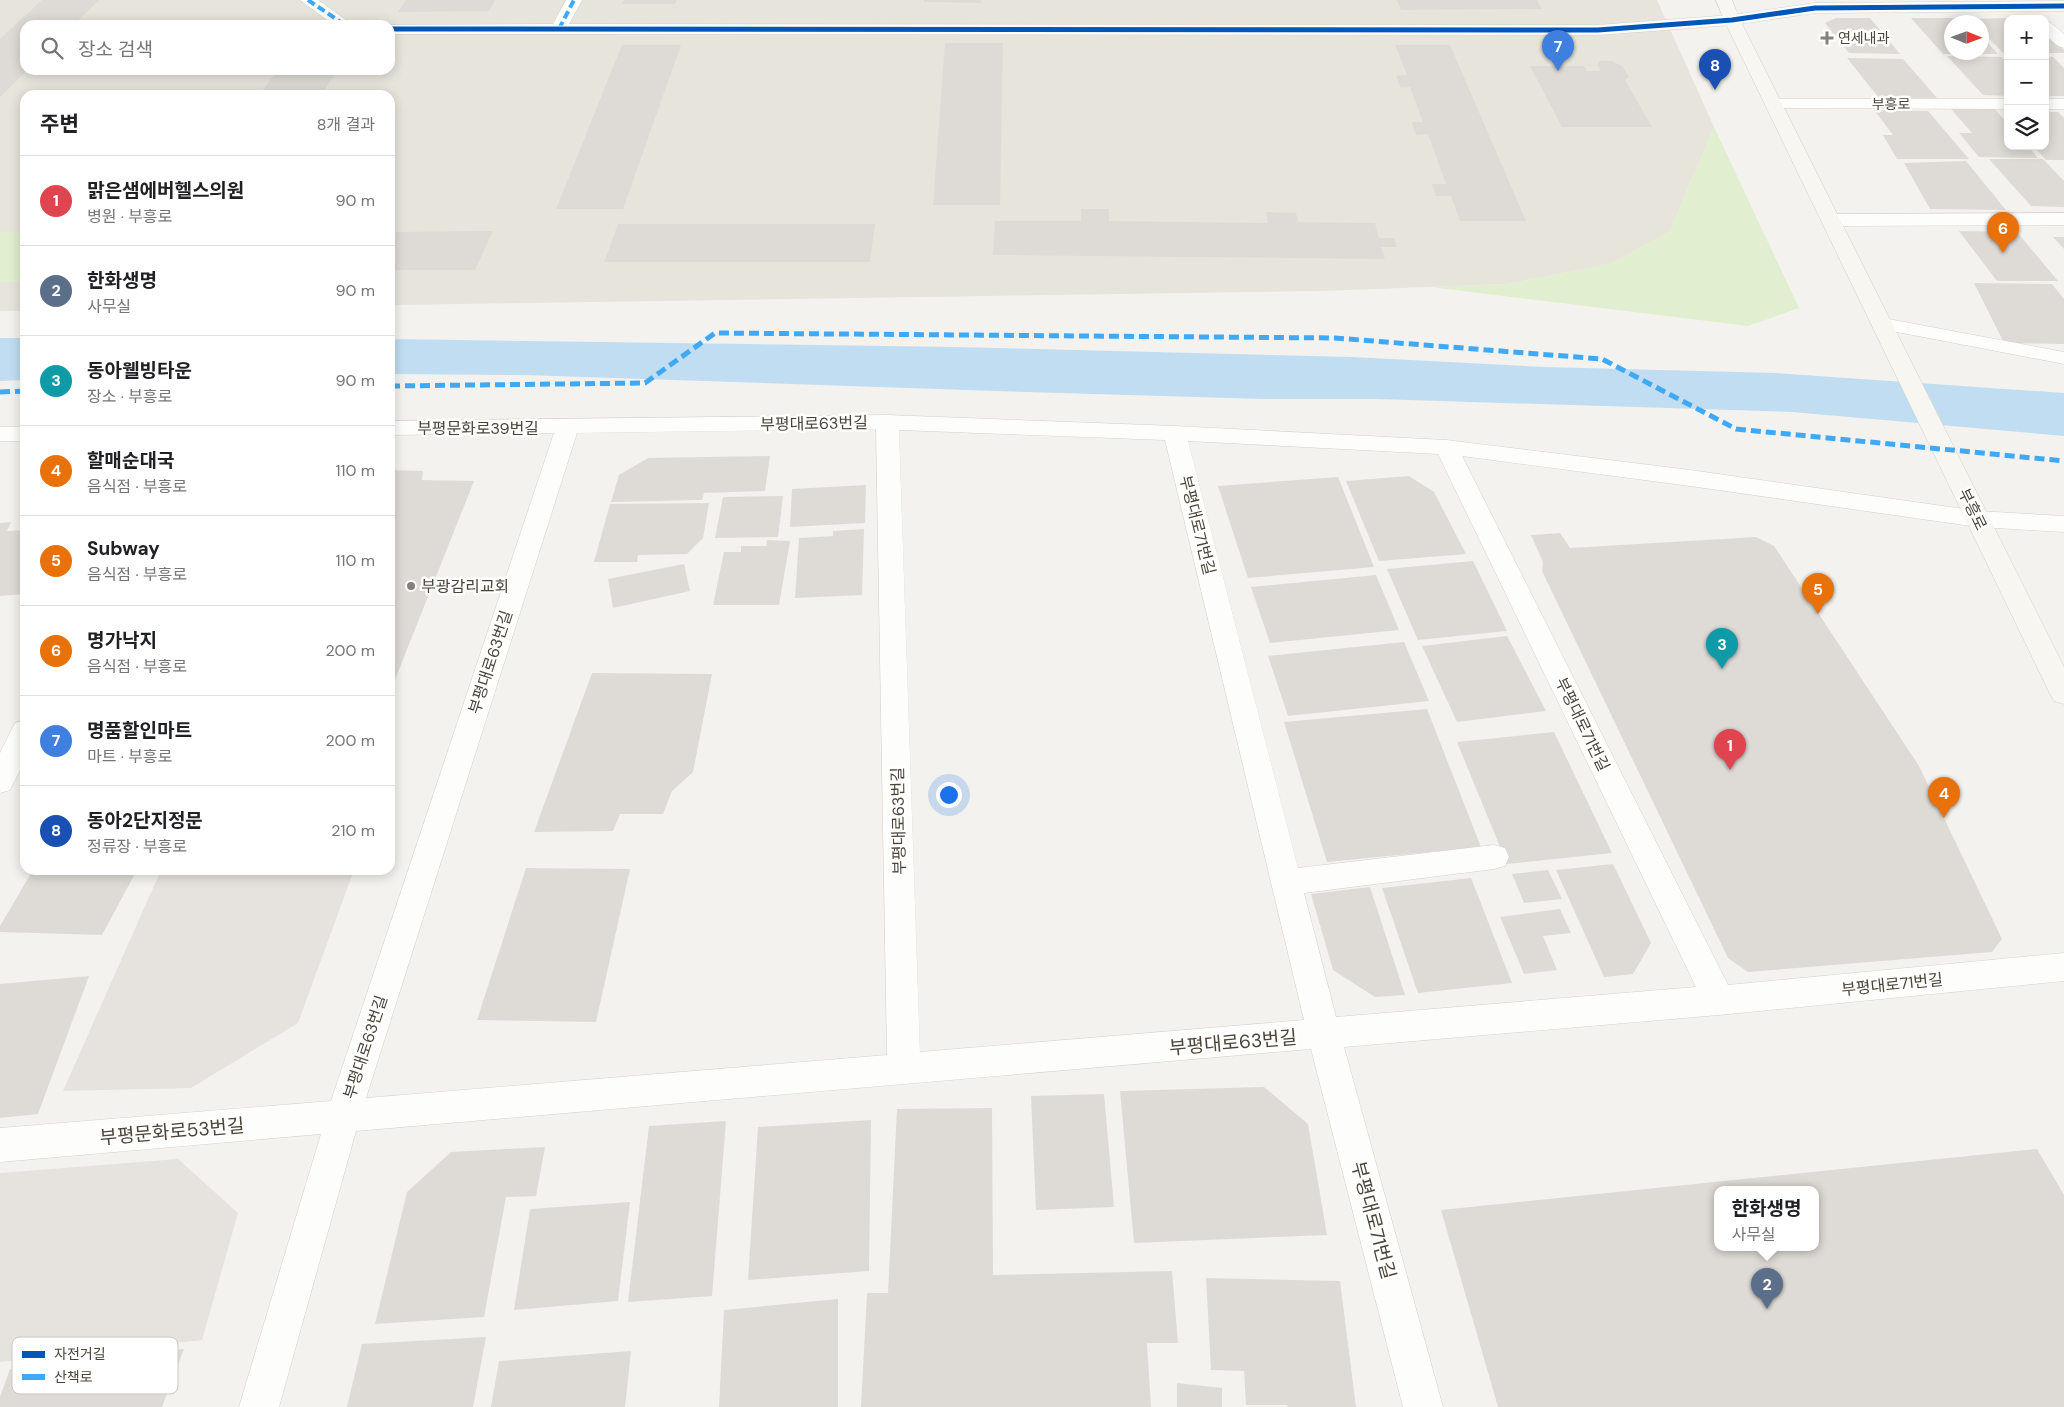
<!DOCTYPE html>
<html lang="ko">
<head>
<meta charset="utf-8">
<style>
	body { margin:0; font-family:"DM Sans","Noto Sans KR",sans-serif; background:#f6f6f6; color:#202124 }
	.controls { position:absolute; right:15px; top:15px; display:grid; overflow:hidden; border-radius:10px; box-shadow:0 2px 12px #0003 }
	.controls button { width:45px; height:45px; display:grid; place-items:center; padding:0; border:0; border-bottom:1px solid #e0e0e0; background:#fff; color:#202124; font:25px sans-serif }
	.compass { position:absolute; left:1944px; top:15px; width:45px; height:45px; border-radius:50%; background:#fff; box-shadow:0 2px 12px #0003; rotate:91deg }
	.you { position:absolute; left:948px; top:794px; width:18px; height:18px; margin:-12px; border:4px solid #fff; border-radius:50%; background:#1a73e8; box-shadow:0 0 0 8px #1a73e833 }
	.badge { display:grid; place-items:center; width:32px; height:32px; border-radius:50%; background:#0f766e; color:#fff; font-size:16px; font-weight:700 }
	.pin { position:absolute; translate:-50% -41px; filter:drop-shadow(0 1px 2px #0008) }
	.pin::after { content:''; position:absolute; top:26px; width:18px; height:15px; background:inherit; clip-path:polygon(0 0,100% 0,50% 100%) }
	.popup { position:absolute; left:1714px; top:1186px; width:105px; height:65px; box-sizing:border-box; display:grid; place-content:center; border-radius:10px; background:#fff; filter:drop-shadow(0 1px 4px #0005); font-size:16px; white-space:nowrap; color:#757577 }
	.popup b { font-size:19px; color:#202124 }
	.popup::after { content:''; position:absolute; left:50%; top:100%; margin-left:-10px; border:10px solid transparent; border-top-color:#fff }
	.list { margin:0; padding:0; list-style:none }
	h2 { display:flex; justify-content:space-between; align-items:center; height:65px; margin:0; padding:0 20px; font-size:21px }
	h2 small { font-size:16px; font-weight:400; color:#757577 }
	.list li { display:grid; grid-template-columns:32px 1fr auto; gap:15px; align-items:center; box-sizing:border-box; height:90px; padding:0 20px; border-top:1px solid #e0e0e0 }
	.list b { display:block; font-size:19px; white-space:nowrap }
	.list p { margin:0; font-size:16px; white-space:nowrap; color:#757577 }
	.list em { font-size:16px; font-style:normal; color:#757577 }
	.icon { flex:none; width:28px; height:28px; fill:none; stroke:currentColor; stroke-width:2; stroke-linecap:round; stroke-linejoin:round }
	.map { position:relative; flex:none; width:2064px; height:1407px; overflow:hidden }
	.search { position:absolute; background:#fff; box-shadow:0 2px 12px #0003; left:20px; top:20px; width:375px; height:55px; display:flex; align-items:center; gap:12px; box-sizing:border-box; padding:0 18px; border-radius:15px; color:#757577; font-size:19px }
	.panel { position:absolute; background:#fff; box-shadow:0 2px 12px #0003; left:20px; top:90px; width:375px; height:785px; border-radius:15px }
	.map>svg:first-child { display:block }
</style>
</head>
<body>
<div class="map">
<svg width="2064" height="1407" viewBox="0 0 2064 1407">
	<rect width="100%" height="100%" fill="#f4f2ee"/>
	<path fill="#e7e4dc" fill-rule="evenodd" d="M0 0H1657L1714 127 1669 232 1610 264 1507 284 1321 291 390 305V95H25V311H0ZM25 25H390V70H25Z"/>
	<g fill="#e1eecf">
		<polygon points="1714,127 1799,308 1748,326 1431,287 1507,284 1610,264 1669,232"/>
		<rect x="0" y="232" width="25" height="50"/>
	</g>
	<g fill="#e6e3df">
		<polygon points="161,870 354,870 298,1023 191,1088 63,1091"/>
		<polygon points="178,1159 238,1213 202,1340 0,1362 0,1173"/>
	</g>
	<g fill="#c0ddf1">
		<polygon points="0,338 25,338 25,380 0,381"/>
		<polygon points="390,339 954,347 1352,357 1544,367 1776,373 2064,393 2064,436 1793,412 1377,399 1265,399 1027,392 524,375 390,374"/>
	</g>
	<g fill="#dedbd6" fill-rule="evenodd">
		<polygon points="42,0 99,0 73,25 25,25 25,70 27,70 0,97 0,39"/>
		<polygon points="406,0 495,0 489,11 398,12"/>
		<polygon points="624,0 677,0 675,4 622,4"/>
		<polygon points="924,0 981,0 981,3 924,2"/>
		<polygon points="1397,0 1537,0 1542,9 1401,10"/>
		<polygon points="1836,18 1870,18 1900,54 1849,53 1825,23"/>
		<polygon points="1911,18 1963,18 1967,22 1952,22 1952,54 1943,54"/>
		<polygon points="2008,18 2008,53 2003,53 1982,31 1982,22 1973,22 1969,19"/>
		<polygon points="2045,33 2064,50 2064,53 2045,53"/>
		<polygon points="1982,37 1998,54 1982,54"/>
		<polygon points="945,43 1003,43 1000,205 933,205"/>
		<polygon points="622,45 681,45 623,209 556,209"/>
		<polygon points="1395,45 1450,45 1526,221 1460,221 1451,196 1436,196 1432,184 1446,184 1428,134 1416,135 1412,122 1423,122 1410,87 1401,88 1396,76 1407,75"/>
		<polygon points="1947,56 2001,57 2008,63 2008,96 1983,95"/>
		<polygon points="2045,57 2053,57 2064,68 2064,96 2047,96 2045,93"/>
		<polygon points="1847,58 1903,59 1937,98 1879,98"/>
		<polygon points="1600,61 1612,61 1622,66 1629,77 1625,80 1652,127 1562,127 1530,66 1584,66 1587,71 1601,71 1597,65"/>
		<polygon points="278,70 338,70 321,95 259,95"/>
		<polygon points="1951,109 1995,109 2008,124 2008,146 2028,146 2038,158 1979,157 1959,133 1972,133"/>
		<polygon points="1874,110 1928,111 1969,159 1897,159 1883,135 1893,135"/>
		<polygon points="2045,112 2058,112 2064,118 2064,160 2046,160 2033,146 2045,146"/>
		<polygon points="1989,159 2043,159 2064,181 2064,207 2031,206"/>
		<polygon points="1966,161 2006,210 1930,209 1904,163"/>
		<polygon points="1081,209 1109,209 1109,221 1268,223 1266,212 1296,213 1298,222 1375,223 1379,238 1394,238 1397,247 1381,247 1385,259 993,255 995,221 1081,221"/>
		<polygon points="618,224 875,224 870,262 604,262"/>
		<polygon points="493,231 475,270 390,270 390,232"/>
		<polygon points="1959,231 2017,232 2058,281 1997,281"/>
		<polygon points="2053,237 2064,237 2064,249"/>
		<polygon points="1974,283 2052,284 2064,299 2064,344 2004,343"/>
		<polygon points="770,456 765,491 704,493 702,500 611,502 619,475 648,458"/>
		<polygon points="390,470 423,471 422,480 474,481 390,692"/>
		<polygon points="1409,476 1434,492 1466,554 1379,561 1346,481"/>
		<polygon points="1338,477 1374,567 1248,578 1218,486"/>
		<polygon points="866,485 865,523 790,527 792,489"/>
		<polygon points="783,496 778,537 715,538 723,497"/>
		<polygon points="709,503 703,538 687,554 638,555 637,562 594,562 610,504"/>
		<polygon points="11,522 7,531 25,530 25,594 0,596 0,523"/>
		<polygon points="864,529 862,595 795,598 799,538 833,536 833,531"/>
		<polygon points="1560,533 1570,548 1756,537 1774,546 1919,766 2002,939 1992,952 1748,972 1728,958 1542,571 1543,562 1531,535"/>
		<polygon points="767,540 790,541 779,605 713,605 724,552 741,552 741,546 766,546"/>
		<polygon points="1473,561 1507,631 1418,640 1387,569"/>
		<polygon points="684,564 690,591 613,608 608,579"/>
		<polygon points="1376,575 1399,630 1270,643 1251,587"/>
		<polygon points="1507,636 1546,711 1457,722 1422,646"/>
		<polygon points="1404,642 1429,701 1288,716 1268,656"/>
		<polygon points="592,673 712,674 693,772 672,791 663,814 620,814 613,831 534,832"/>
		<polygon points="1427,709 1481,847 1327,862 1284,722"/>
		<polygon points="1554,732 1612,853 1507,864 1457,742"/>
		<polygon points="1613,864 1651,943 1633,974 1604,977 1556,870"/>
		<polygon points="526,868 630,869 596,1022 477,1020"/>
		<polygon points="33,870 137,870 102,935 0,932 0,926"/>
		<polygon points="1548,870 1562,899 1524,903 1512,874"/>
		<polygon points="1471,878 1512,983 1418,993 1382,888"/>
		<polygon points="1370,887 1405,995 1375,997 1333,970 1311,894"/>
		<polygon points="1560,909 1571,933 1543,936 1557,970 1524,974 1500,917"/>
		<polygon points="89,976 38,1114 0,1118 0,984"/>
		<polygon points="1264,1087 1308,1124 1327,1235 1134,1243 1120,1091"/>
		<polygon points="1104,1094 1114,1207 1036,1210 1031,1096"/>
		<polygon points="992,1108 993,1275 1172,1271 1178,1343 1147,1343 1151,1407 861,1407 867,1293 888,1293 897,1109"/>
		<polygon points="871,1120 869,1271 748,1280 758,1127"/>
		<polygon points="726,1121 712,1296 628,1302 649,1126"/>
		<polygon points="545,1147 536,1196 506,1197 484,1317 375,1324 407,1192 451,1152"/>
		<path d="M2037 1149 2064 1195V1407H1498L1441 1210ZM1718 1190H1816V1248H1718Z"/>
		<polygon points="630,1202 618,1301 514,1310 530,1209"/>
		<polygon points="1206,1278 1340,1281 1356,1407 1288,1407 1287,1405 1246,1405 1244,1371 1211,1370"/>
		<polygon points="838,1299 838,1407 719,1407 724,1310"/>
		<polygon points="486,1337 473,1407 347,1407 362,1344"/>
		<polygon points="184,1349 162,1407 0,1407 0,1397 10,1369"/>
		<polygon points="631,1351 625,1407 491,1407 499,1361"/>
		<polygon points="1177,1383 1222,1388 1222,1407 1177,1407"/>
	</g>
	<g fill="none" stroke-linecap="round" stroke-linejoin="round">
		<defs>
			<g id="lane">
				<polygon points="2045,21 2051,23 2064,34 2064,48 2058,46 2045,35"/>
				<polygon points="1775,99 2008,99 2008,109 1769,108 1766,104 1769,100"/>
				<rect x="2045" y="99" width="19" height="10"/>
				<polygon points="2064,213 2064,225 1832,226 1825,224 1822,220 1825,216 1832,214"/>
				<polygon points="1883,318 2064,352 2064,364 1876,328 1872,324 1876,320"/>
				<path d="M887 415 1175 426 1446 440 1690 470 1978 511 2064 516V532L1978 527 1690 486 1462 456 1728 985 2064 953V981L1719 1015 1344 1047 1443 1407H1403L1311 1049 356 1131 279 1407H239L321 1134 0 1162V1128L331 1101 554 433 390 435V421ZM876 429 887 1055 366 1098 577 433ZM899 430 1165 440 1304 1020 920 1052ZM1188 441 1438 454 1696 987 1336 1017 1304 893 1494 869 1505 866 1509 857 1505 848 1494 845 1298 868Z"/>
				<rect x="0" y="427" width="25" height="14"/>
				<polygon points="25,720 25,760 10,790 0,793 0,753 15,723"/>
			</g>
			<g id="street">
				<polygon points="300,0 318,0 353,25 334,25"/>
				<polygon points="566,0 582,0 569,24 1598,25 1732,15 1815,3 2064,1 2064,11 1815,13 1732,25 1598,35 390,34 390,25 387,25 553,24"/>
			</g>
			<polygon id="secondary" points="1716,0 1732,0 1740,20 2064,667 2064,704 2054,701 2050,694 1724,20"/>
		</defs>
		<use href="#lane" stroke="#d2d0cb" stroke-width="1"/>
		<use href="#street" stroke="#d2d0cb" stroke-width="1"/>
		<use href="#secondary" stroke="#d3cfc5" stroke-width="1"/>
		<use href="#lane" fill="#fdfdfc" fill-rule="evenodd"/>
		<use href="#street" fill="#fdfdfc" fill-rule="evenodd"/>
		<use href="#secondary" fill="#f7f6f1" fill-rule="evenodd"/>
		<g stroke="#3fa9f5" stroke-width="4" stroke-dasharray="8 4" stroke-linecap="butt">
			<polyline points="308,0 345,25"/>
			<polyline points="559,29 574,0"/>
		</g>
		<g stroke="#3fa9f5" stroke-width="5" stroke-dasharray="10 5" stroke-linecap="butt">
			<polyline points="390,386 645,383 715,333 1335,338 1602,359 1736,429 2064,461"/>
			<polyline points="0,392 25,391"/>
		</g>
		<defs>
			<polyline id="cycleway" points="390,29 1598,30 1732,20 1815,8 2064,6"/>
		</defs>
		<use href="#cycleway" stroke="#fff" stroke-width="7"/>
		<use href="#cycleway" stroke="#0057b8" stroke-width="5"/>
	</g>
	<g fill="#868178" stroke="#fff" stroke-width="2">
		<path d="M1824.5 30.5h5v5h5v5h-5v5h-5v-5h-5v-5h5z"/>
		<circle cx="411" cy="586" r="5"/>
	</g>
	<g text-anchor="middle" stroke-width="5" stroke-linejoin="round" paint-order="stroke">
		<g font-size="14" fill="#4b4439" stroke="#fff" text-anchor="start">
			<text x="1838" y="43">연세내과</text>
		</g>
		<g font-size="14" fill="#4b4439" stroke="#fff">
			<text x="1891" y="109">부흥로</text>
		</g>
		<g font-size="16" fill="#4b4439" stroke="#fff">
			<text transform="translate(814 423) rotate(-1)" y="6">부평대로63번길</text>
			<text x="478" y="434">부평문화로39번길</text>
			<text transform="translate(1973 509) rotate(64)" y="6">부흥로</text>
			<text transform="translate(1198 525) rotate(76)" y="6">부평대로71번길</text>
			<text transform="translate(490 662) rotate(-72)" y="6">부평대로63번길</text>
			<text transform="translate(1583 724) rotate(64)" y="6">부평대로71번길</text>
			<text transform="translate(898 821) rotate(-91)" y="6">부평대로63번길</text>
			<text transform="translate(1892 984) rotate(-6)" y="6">부평대로71번길</text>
			<text transform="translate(365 1047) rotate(-72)" y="6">부평대로63번길</text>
		</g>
		<g font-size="16" fill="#4b4439" stroke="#fff" text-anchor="start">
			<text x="421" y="592">부광감리교회</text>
		</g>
		<g font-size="19" fill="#4b4439" stroke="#fff">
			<text transform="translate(1233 1042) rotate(-5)" y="7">부평대로63번길</text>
			<text transform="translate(172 1131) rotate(-5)" y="7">부평문화로53번길</text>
			<text transform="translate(1374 1220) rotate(75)" y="7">부평대로71번길</text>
		</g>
	</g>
	<rect x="12" y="1337" width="166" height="57" rx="8" fill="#fff" stroke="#c9c7c4" stroke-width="1"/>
	<rect x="22" y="1351" width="23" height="7" fill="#0057b8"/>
	<rect x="22" y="1374" width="23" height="6" fill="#3fa9f5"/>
	<g font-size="14" fill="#4b4439">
		<text x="54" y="1359">자전거길</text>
		<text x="54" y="1382">산책로</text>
	</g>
</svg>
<div class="controls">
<button>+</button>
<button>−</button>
<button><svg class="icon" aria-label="layers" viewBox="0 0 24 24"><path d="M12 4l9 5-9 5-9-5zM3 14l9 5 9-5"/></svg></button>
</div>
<svg class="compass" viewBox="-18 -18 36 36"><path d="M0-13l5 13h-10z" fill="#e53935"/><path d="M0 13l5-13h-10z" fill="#757577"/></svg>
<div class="you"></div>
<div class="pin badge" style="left:1730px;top:770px;background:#e0444e">1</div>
<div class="pin badge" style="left:1767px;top:1309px;background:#5c6f8a">2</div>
<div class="popup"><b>한화생명</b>사무실</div>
<div class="pin badge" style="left:1722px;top:669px;background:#0f9aa8">3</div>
<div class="pin badge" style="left:1944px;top:818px;background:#e8710a">4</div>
<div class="pin badge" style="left:1818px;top:614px;background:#e8710a">5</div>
<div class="pin badge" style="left:2003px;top:253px;background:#e8710a">6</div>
<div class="pin badge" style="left:1558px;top:71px;background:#3f7fe0">7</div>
<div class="pin badge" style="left:1715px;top:90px;background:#1a4fb4">8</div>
<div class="search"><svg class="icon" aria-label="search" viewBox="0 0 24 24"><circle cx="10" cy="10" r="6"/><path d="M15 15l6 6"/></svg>장소 검색</div>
<section class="panel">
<h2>주변<small>8개 결과</small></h2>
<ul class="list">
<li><span class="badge" style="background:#e0444e">1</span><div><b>맑은샘에버헬스의원</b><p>병원 · 부흥로</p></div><em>90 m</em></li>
<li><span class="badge" style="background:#5c6f8a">2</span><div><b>한화생명</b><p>사무실</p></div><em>90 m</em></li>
<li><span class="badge" style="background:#0f9aa8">3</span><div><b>동아웰빙타운</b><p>장소 · 부흥로</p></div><em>90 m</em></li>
<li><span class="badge" style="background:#e8710a">4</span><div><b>할매순대국</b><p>음식점 · 부흥로</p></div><em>110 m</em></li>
<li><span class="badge" style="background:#e8710a">5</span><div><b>Subway</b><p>음식점 · 부흥로</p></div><em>110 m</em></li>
<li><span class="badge" style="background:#e8710a">6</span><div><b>명가낙지</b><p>음식점 · 부흥로</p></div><em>200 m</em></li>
<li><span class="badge" style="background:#3f7fe0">7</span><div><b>명품할인마트</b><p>마트 · 부흥로</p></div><em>200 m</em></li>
<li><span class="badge" style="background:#1a4fb4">8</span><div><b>동아2단지정문</b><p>정류장 · 부흥로</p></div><em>210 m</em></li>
</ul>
</section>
</div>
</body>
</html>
